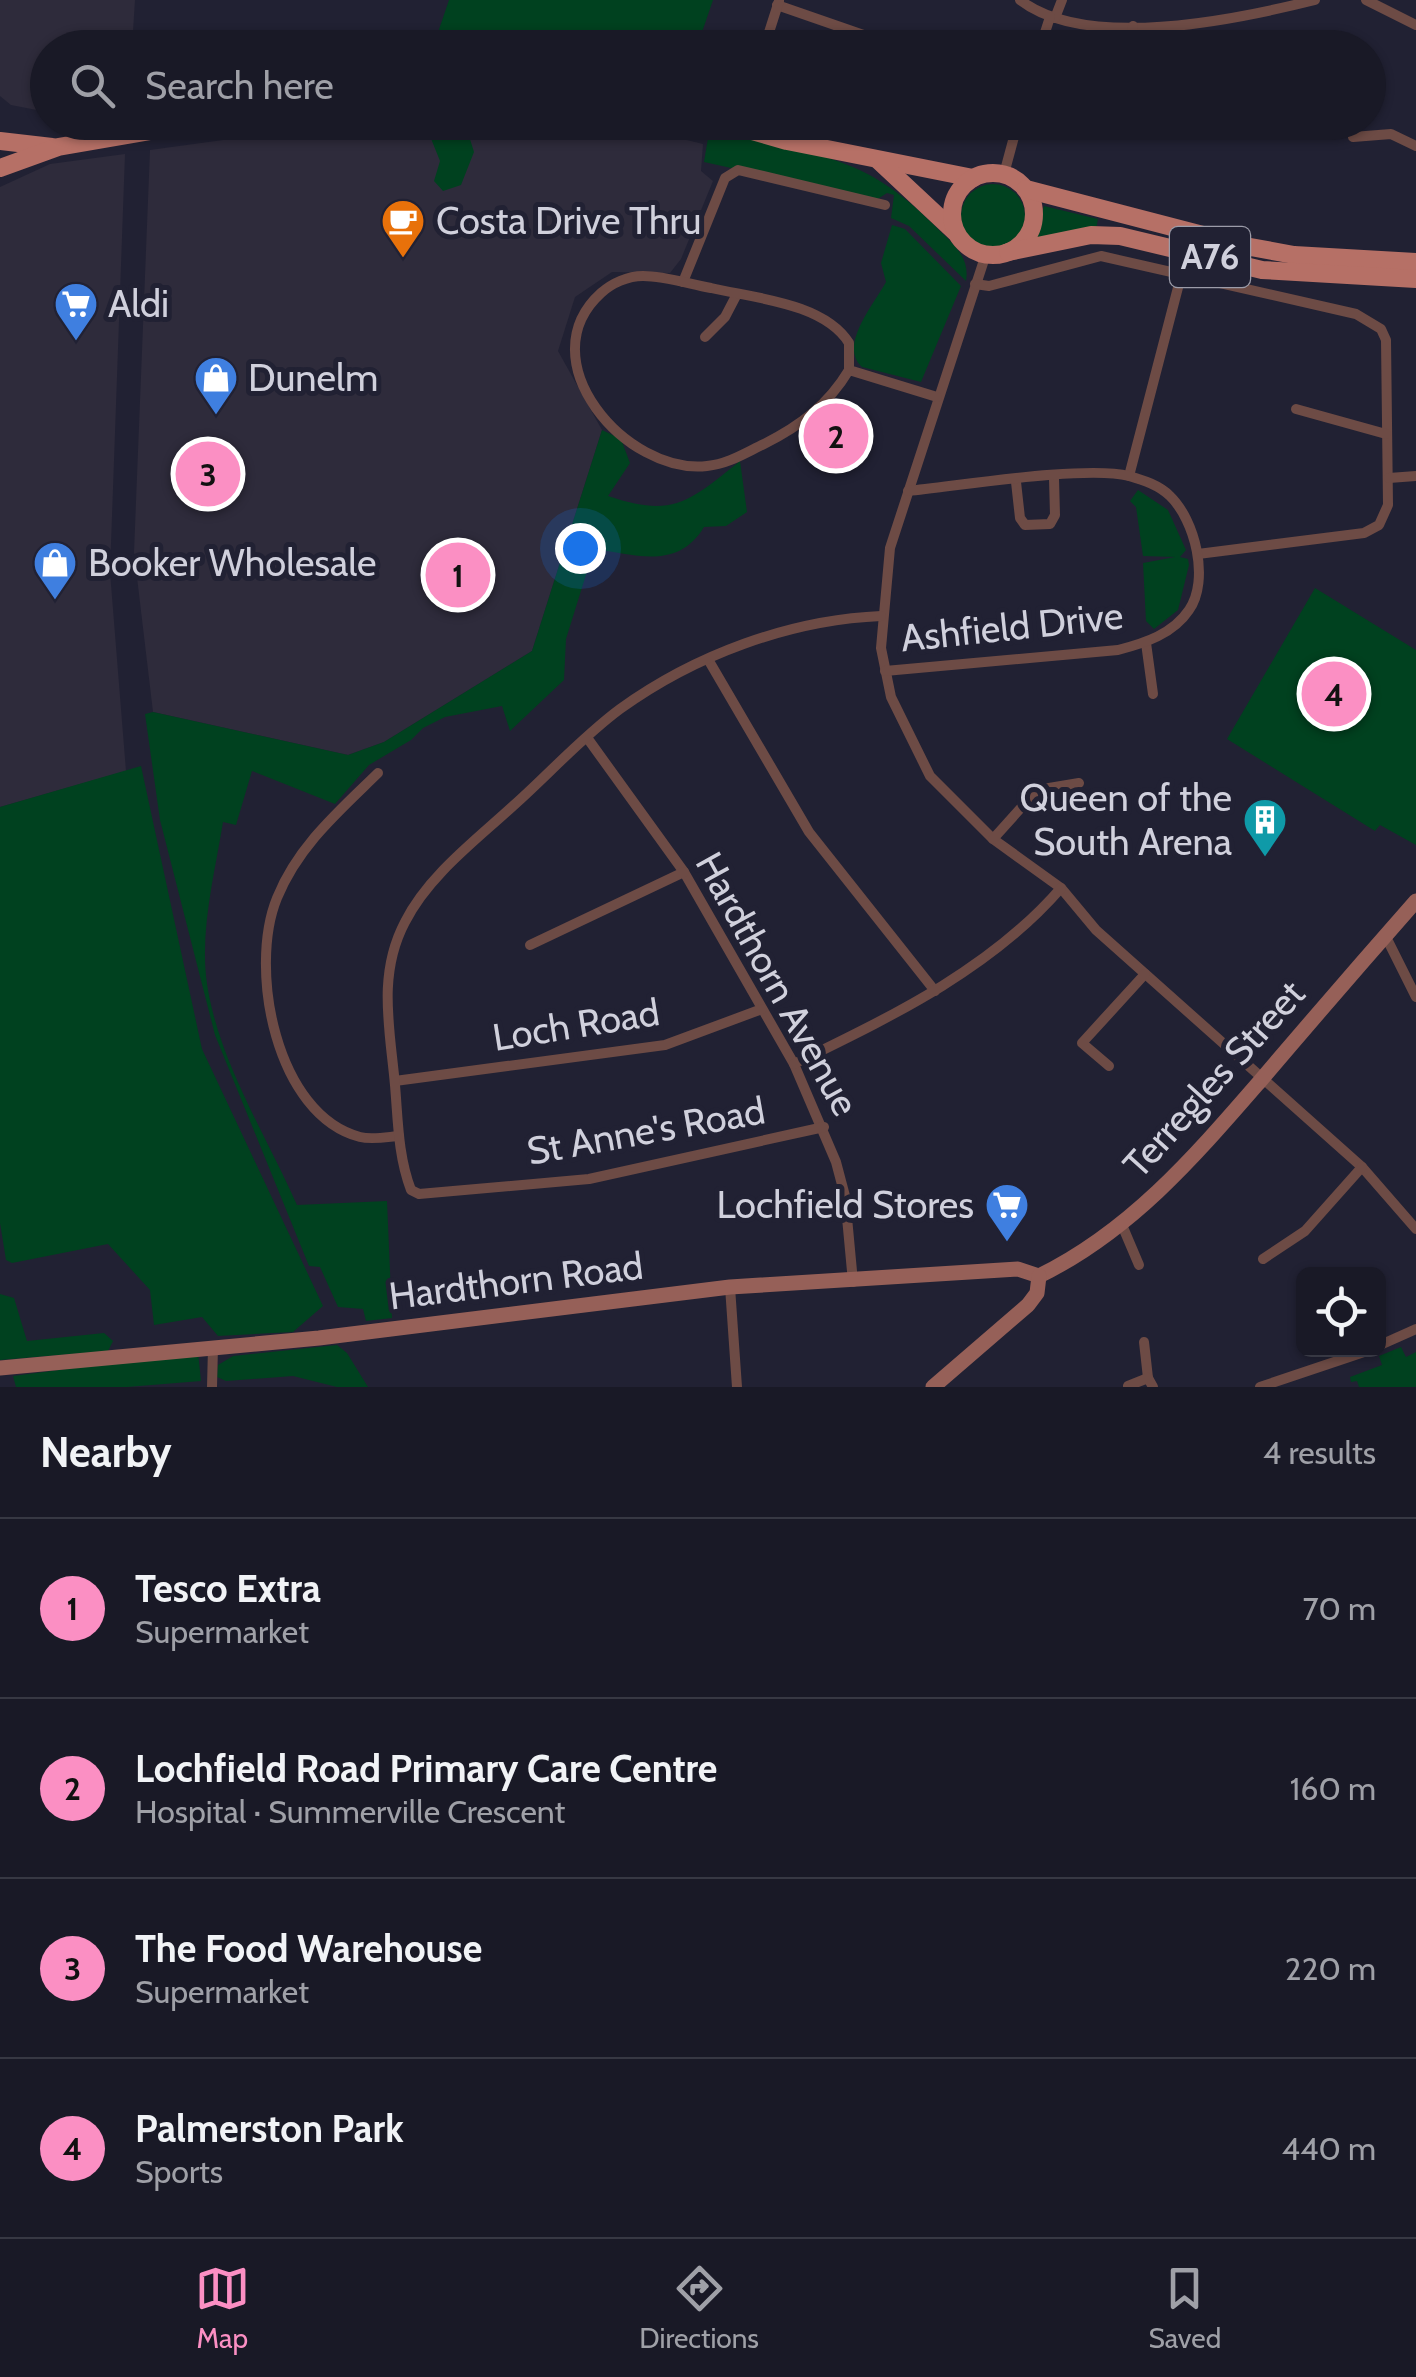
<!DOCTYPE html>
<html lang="en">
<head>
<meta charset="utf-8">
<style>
	body { margin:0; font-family:Cabin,sans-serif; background:#22222e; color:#f1f3f6 }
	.controls { position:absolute; right:30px; bottom:30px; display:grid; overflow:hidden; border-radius:15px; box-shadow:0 2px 8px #0004 }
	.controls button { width:90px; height:90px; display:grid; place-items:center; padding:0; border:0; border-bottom:2px solid #373843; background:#191926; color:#f1f3f6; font:50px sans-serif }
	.you { position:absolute; left:580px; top:548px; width:35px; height:35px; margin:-25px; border:8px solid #fff; border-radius:50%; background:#1a73e8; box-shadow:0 0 0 15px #1a73e833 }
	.badge { display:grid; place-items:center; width:65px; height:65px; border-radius:50%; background:#fb8fc3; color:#111; font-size:32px; font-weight:700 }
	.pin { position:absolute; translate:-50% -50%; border:5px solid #fff; box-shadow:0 2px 10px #0006 }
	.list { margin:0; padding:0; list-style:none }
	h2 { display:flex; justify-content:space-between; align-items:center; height:130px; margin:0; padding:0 40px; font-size:42px }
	h2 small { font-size:32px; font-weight:400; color:#9fa0a7 }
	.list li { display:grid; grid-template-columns:65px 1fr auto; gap:30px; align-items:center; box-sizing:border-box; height:180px; padding:0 40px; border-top:2px solid #373843 }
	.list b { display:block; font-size:38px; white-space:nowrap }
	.list p { margin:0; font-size:32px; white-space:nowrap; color:#9fa0a7 }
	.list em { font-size:32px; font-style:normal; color:#9fa0a7 }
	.icon { flex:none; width:55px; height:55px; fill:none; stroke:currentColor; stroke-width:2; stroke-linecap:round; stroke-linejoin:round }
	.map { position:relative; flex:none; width:1416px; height:1387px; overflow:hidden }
	.search { position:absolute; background:#191926; box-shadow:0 2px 8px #0004; left:30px; right:30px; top:30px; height:110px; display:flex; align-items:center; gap:25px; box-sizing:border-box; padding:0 35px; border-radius:55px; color:#9fa0a7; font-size:38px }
	.sheet { height:850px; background:#191926 }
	nav { display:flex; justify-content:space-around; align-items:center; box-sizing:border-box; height:140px; border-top:2px solid #373843; background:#191926; font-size:28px; color:#9fa0a7 }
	nav a { display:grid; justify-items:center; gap:5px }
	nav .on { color:#fb8fc3 }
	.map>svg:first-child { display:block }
</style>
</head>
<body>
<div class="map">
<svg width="1416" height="1387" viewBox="0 0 1416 1387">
	<rect width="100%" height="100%" fill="#212133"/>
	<g fill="#2e2b3b">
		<polygon points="0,0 135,0 132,47 48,48 47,112 11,105 0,96"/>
		<polygon points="353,122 618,123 703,144 701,171 713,181 681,259 670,273 612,272 575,297 558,351 602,430 532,651 384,742 348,755 153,712 134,552 150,150"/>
		<polygon points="125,154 110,572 126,771 0,807 0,187 50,164"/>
	</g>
	<g fill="#00411f">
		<polygon points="449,0 713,0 697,47 433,47"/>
		<polygon points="441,123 465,123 474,152 461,185 443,191 434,181 440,161 428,131"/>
		<path d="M738 136C830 158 869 159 938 229 954 245 970 257 966 281L909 226 891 218 894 195 887 193 876 200 704 162 708 138 737 140Z"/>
		<circle cx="993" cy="216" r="32"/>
		<polygon points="1044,206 1098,219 1096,230 1035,238"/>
		<path d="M892 225 905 229 961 286 921 382 862 367C838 346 874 304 886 282L881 263Z"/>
		<path d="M602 430 621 439 630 463 608 496C673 518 689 502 740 461L747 512 726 526 704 527C678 570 637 555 594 549L566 639 564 680 510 731 502 706 445 717 423 728 411 740 369 765 335 804 252 771 236 825 223 822C215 872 201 925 206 976 215 1055 265 1133 297 1205L387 1201 392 1318 366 1321 363 1309 338 1307 320 1267 309 1266 215 1035 160 820 145 714 153 712 348 755 384 742 532 651Z"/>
		<polygon points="1138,490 1168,510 1186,550 1180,557 1188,559 1189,565 1178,610 1154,629 1146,621 1143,563 1175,557 1143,556 1136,507 1130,501"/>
		<polygon points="1315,588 1416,650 1416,845 1380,825 1375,831 1227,739"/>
		<polygon points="141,766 202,1049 323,1306 293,1332 218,1336 202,1317 154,1325 150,1290 108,1244 12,1263 6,1260 0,1223 0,807"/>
		<polygon points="0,1294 14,1298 27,1341 104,1333 113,1341 108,1351 0,1360"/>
		<polygon points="337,1345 347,1353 368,1387 337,1387 293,1376 226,1381 217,1377 218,1365 233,1356"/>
		<polygon points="1401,1347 1406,1357 1416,1352 1416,1387 1359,1387 1357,1381 1351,1382 1350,1377 1382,1365 1379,1356"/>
		<polygon points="198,1352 201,1381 127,1387 16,1387 13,1376"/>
	</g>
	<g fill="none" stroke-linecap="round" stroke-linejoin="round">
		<g stroke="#6d4b45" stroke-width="10">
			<path d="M1020 0C1088 52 1239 19 1315 0"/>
			<polyline points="1366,0 1416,25"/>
			<polyline points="777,5 901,48"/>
			<polyline points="1055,18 1062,0"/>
			<polyline points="764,48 779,1"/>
			<polyline points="1040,48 1050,17"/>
			<polyline points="1131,48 1133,26"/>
			<polyline points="1353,137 1391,134 1416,146"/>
			<polyline points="1004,174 1018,122"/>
			<polyline points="986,254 890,548 881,648 891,697 930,776 993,839 1061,888 1096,930 1362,1167 1416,1229"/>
			<polyline points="683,282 725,178 738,170 885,205"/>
			<polyline points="975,284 989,286 1101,256 1356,314 1381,329 1386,340 1388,505 1379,525 1364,533 1198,554"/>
			<polyline points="705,337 725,317 737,294"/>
			<path d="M849 370C828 405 800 426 764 444 745 453 728 464 707 466 626 475 527 360 601 293 612 283 628 276 643 276 665 276 689 284 711 288 754 298 824 303 849 343V370L937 397"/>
			<polyline points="1296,409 1386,434"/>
			<polyline points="1129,476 1181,276"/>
			<polyline points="1389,478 1416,476"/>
			<polyline points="1016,482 1020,518 1025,525 1050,524 1055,515 1054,478"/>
			<polyline points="1146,643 1153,694"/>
			<polyline points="709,661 809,832 935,991"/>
			<path d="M885 671 1118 650C1145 643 1173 634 1189 610 1210 580 1195 520 1170 496 1159 485 1143 480 1129 476 1085 465 959 486 908 491"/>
			<polyline points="588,739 684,872 794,1064 836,1162 845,1196 853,1282"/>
			<path d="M378 773C339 811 298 846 277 898 248 969 276 1115 360 1137 372 1140 387 1137 399 1136"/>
			<polyline points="993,839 1037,790 1079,783"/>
			<polyline points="1385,935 1416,997"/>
			<polyline points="530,945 684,872"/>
			<path d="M794 1064C890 1017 990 970 1061 888"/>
			<polyline points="1109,1066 1082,1043 1145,974"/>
			<polyline points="395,1081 665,1045 762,1009"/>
			<path d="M824 1127 589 1179 419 1194 411 1190C398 1156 398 1120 395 1085 390 1029 377 975 405 922 428 876 476 840 513 806 548 775 582 737 620 709 695 655 789 620 881 616"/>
			<polyline points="1122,1225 1139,1265"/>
			<polyline points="1263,1259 1305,1231 1362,1167"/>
			<polyline points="730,1287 737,1387"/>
			<polyline points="1144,1342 1148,1378"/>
			<polyline points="1378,1346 1416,1329"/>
			<polyline points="1128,1386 1148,1378 1153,1387"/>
			<polyline points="212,1387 213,1347"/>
			<polyline points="1260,1387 1370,1350"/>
		</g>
		<g stroke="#966058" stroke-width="15">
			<path d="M1039 1276C1131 1231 1195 1156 1261 1080 1312 1020 1364 960 1416 901"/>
			<polyline points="0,1368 319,1338 730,1287 1018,1269 1039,1276"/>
			<polyline points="933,1387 1028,1305 1037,1293 1039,1276"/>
		</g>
		<g stroke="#b67066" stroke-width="18">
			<polyline points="721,122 787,141 973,178"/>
			<polyline points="0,141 52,147"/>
			<polyline points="879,161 955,232"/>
			<polyline points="0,168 58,147 203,122"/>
			<circle cx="993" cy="214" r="41"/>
			<polyline points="1026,189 1245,246 1294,255 1416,262"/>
			<polyline points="1008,252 1091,235 1120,236 1262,270 1416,279"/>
		</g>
	</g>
	<defs>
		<symbol id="cafe-pin" viewBox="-11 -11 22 30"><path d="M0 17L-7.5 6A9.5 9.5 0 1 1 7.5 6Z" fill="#e8710a" stroke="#212133"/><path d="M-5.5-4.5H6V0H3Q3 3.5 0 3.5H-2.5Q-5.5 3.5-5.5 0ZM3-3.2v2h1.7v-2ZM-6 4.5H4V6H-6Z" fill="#fff"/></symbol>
		<symbol id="supermarket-pin" viewBox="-11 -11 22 30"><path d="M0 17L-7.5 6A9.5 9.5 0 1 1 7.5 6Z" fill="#3f7fe0" stroke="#212133"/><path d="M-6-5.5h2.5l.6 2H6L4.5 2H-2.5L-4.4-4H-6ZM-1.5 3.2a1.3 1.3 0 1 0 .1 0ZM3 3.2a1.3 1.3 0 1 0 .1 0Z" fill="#fff"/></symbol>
		<symbol id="shop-pin" viewBox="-11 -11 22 30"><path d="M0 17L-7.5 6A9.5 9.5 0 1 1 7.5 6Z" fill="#3f7fe0" stroke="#212133"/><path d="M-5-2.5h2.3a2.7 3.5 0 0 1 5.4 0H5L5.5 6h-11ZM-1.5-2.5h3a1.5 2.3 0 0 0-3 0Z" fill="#fff"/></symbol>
		<symbol id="building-pin" viewBox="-11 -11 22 30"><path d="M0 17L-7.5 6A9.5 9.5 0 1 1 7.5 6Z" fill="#0f9aa8" stroke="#212133"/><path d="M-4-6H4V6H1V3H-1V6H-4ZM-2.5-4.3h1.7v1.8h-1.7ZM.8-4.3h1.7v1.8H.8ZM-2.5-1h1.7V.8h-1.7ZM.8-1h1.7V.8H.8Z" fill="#fff"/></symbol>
	</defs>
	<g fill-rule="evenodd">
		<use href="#cafe-pin" x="378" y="196" width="50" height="68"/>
		<use href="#supermarket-pin" x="51" y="279" width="50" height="68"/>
		<use href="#shop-pin" x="191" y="353" width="50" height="68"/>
		<use href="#shop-pin" x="30" y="538" width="50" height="68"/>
		<use href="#building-pin" x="1240" y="795" width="50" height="68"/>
		<use href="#supermarket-pin" x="982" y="1180" width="50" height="68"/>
	</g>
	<g text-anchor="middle" stroke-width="10" stroke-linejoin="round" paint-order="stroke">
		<rect fill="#212133" stroke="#9c9ca9" stroke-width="2.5" x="1170" y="227" width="80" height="60" rx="8"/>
		<g font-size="35" font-weight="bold" fill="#d0d0dc">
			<text x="1210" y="269">A76</text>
		</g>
		<g font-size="38" fill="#d0d0dc" stroke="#212133" text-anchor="start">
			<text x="436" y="234">Costa Drive Thru</text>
			<text x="108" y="317">Aldi</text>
			<text x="248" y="391">Dunelm</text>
			<text x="88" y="576">Booker Wholesale</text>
			<text x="1232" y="811" text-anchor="end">Queen of the<tspan x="1232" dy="44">South Arena</tspan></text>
			<text x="974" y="1218" text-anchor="end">Lochfield Stores</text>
		</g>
		<g font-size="38" fill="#d0d0dc" stroke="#212133">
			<text transform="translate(1012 627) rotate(-6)" y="13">Ashfield Drive</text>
			<text transform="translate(777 984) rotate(61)" y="13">Hardthorn Avenue</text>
			<text transform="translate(576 1025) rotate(-9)" y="13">Loch Road</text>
			<text transform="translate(1214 1079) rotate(-48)" y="13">Terregles Street</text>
			<text transform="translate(646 1131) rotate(-10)" y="13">St Anne's Road</text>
			<text transform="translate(516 1281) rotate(-7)" y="13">Hardthorn Road</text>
		</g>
	</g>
</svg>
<div class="controls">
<button><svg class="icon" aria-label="locate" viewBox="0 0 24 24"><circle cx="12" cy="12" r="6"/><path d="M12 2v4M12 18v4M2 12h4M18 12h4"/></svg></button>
</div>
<div class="you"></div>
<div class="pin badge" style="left:458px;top:575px">1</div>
<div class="pin badge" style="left:836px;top:436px">2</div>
<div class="pin badge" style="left:208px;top:474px">3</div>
<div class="pin badge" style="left:1334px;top:694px">4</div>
<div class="search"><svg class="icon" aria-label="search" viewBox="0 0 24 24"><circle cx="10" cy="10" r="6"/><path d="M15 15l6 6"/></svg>Search here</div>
</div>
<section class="sheet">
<h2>Nearby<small>4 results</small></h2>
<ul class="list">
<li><span class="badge">1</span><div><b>Tesco Extra</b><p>Supermarket</p></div><em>70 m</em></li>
<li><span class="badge">2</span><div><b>Lochfield Road Primary Care Centre</b><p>Hospital · Summerville Crescent</p></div><em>160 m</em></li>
<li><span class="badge">3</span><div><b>The Food Warehouse</b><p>Supermarket</p></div><em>220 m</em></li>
<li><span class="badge">4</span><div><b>Palmerston Park</b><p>Sports</p></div><em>440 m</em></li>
</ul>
</section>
<nav>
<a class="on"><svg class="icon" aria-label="map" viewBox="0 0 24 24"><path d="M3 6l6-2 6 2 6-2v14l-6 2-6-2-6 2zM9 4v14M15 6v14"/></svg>Map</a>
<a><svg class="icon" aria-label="directions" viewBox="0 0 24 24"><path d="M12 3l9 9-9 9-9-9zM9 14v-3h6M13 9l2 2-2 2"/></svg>Directions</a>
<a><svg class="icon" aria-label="saved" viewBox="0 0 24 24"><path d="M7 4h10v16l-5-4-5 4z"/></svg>Saved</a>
</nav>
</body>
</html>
